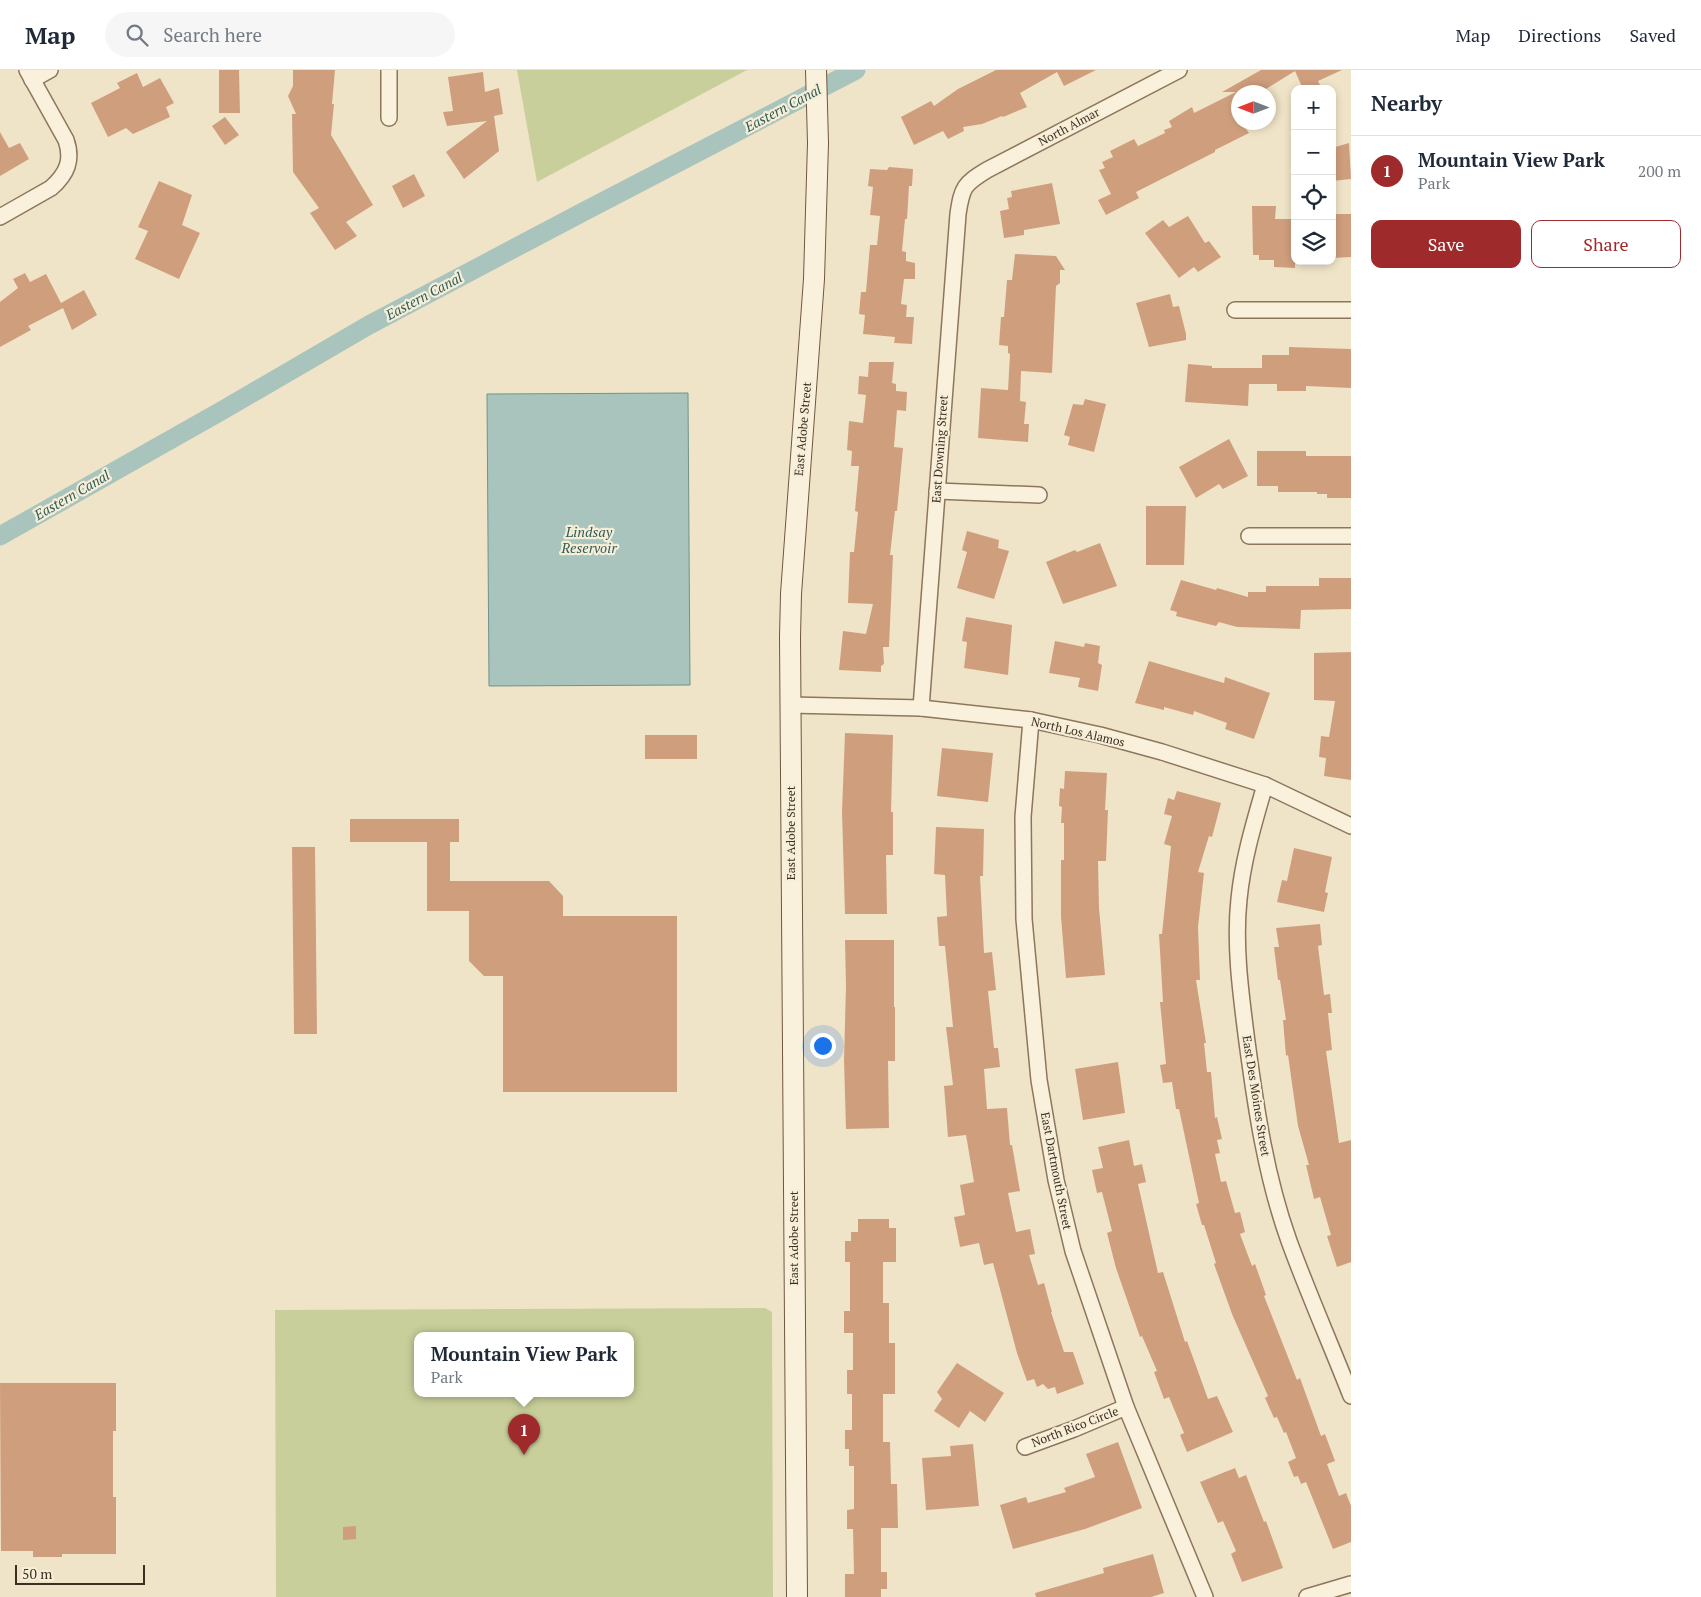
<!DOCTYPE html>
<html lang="en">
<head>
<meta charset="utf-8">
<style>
	body { margin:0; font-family:"PT Serif",serif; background:#f6f6f7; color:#1f2937 }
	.controls { position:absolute; right:15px; top:15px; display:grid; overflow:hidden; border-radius:10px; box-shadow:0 2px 8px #0003 }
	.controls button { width:45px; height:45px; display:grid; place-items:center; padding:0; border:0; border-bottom:1px solid #e0e1e3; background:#fff; color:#1f2937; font:25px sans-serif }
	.compass { position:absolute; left:1231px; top:15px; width:45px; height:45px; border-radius:50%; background:#fff; box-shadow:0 2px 8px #0003; rotate:270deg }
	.scale { position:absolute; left:15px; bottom:12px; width:130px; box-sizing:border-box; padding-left:5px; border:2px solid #3d2e20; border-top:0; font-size:14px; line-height:18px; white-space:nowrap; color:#3d2e20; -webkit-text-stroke:4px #f7eed8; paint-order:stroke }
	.you { position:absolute; left:822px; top:975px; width:18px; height:18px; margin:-12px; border:4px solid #fff; border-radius:50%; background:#1a73e8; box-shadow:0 0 0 8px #1a73e833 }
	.badge { display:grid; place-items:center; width:32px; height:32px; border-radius:50%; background:#9e2a2b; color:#fff; font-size:16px; font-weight:700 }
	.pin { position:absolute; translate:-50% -41px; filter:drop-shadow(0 1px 2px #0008) }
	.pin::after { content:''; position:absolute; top:26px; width:18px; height:15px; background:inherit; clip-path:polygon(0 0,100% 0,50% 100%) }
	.popup { position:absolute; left:414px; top:1262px; width:220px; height:65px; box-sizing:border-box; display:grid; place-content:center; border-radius:10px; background:#fff; filter:drop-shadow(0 1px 4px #0005); font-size:16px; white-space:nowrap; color:#747a83 }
	.popup b { font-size:19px; color:#1f2937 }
	.popup::after { content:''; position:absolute; left:50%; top:100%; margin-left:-10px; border:10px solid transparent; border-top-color:#fff }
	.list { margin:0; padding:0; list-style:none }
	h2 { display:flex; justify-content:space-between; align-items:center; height:65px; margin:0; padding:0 20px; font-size:21px }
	h2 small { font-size:16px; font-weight:400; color:#747a83 }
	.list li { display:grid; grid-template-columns:32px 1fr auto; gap:15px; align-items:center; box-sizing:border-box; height:70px; padding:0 20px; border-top:1px solid #e0e1e3 }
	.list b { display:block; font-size:19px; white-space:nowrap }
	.list p { margin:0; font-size:16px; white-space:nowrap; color:#747a83 }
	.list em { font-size:16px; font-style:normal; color:#747a83 }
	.actions { display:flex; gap:10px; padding:15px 20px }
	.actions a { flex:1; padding:11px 0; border:1px solid #9e2a2b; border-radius:10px; text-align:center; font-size:18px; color:#9e2a2b }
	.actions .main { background:#9e2a2b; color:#fff }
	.icon { flex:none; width:28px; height:28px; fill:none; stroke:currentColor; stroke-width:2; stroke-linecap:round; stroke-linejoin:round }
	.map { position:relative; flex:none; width:1351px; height:1527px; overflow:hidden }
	header { display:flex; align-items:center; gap:30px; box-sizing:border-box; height:70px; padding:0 25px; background:#fff; border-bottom:1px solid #e0e1e3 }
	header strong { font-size:24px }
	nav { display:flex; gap:28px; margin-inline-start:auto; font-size:18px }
	.search { width:350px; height:45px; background:#f6f6f7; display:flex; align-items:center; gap:12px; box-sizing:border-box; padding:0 18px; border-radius:28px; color:#747a83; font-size:19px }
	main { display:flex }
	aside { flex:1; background:#fff }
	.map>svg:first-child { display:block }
</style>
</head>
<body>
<header>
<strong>Map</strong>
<div class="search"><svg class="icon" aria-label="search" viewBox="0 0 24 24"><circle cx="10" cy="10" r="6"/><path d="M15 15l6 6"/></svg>Search here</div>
<nav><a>Map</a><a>Directions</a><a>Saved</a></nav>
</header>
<main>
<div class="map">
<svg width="1351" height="1527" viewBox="0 0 1351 1527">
	<rect width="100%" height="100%" fill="#f0e4c8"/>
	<g fill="#c9cf9b" fill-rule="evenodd">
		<polygon points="517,0 747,0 537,112"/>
		<path d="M765 1238 772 1242 773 1527H276L275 1240ZM418 1266H630V1324H418Z"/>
	</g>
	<polygon fill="#a9c4bc" stroke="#6f938a" points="688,323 690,615 489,616 487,324"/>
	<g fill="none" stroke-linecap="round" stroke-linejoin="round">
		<polyline stroke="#a9c4bc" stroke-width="19" points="0,466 223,340 369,255 583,142 856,0"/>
	</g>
	<g fill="#cf9f7d">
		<polygon points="219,0 239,0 240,43 219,43"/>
		<polygon points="293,0 335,0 332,34 334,34 331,65 373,135 346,152 357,166 335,180 310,143 319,138 293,102 292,44 296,44 288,26 293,16"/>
		<polygon points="996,0 1096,0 1064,16 1057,2 1020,23 1027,37 1003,47 1002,46 982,54 963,57 964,61 948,69 943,61 914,75 901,47 931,31 934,36 958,19"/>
		<polygon points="1261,0 1342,0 1318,11 1322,19 1303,19 1295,1 1261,22 1238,22 1238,52 1241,52 1249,63 1215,80 1215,82 1136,122 1139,128 1106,145 1098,130 1111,124 1099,100 1105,98 1102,92 1113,87 1110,81 1134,69 1138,76 1165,63 1164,60 1172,57 1169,51 1192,37 1194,43 1236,22 1222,22"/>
		<polygon points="483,2 485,22 499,18 503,44 494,46 499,81 464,109 446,82 487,51 447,56 443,42 453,41 448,7"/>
		<polygon points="137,3 143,17 160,8 174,33 166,37 170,47 133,64 126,58 108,67 91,33 120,18 117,13"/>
		<polygon points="225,47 239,65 225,75 212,56"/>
		<polygon points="0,62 9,78 20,73 29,89 0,106"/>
		<polygon points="1349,73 1351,109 1332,111 1332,78"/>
		<polygon points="889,97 913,99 912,116 909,116 907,149 905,149 902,181 906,182 906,191 915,193 915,209 904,209 901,234 907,235 906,247 914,247 912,274 894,273 895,267 863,264 865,245 859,244 861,222 866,222 870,175 877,175 880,146 870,145 873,117 868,116 870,99 887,100"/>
		<polygon points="414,104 425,126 403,138 392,116"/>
		<polygon points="159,111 192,125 182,155 200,163 179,209 135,189 148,161 138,157"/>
		<polygon points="1052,113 1060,154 1024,160 1024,165 1004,168 1000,141 1009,139 1007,128 1012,127 1011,121"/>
		<polygon points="1252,136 1276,136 1275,149 1295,149 1295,198 1274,197 1274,190 1259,190 1259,185 1253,185"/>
		<polygon points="1332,144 1351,144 1351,187 1332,188"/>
		<polygon points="1188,146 1205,173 1209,171 1221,187 1198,202 1194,197 1179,208 1145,163 1163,150 1169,157"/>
		<polygon points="1015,184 1056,186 1065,200 1060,200 1060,213 1056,216 1052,303 1021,301 1020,331 1026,332 1024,354 1029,354 1028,372 978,368 981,318 1008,320 1010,284 1008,283 1008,276 999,275 1001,247 1004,247 1007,210 1012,210"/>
		<polygon points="25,203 30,212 46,204 61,233 84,220 97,245 72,260 63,238 28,256 31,260 0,277 0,232 18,218 13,209"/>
		<polygon points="1170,224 1173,237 1179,236 1186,264 1186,270 1149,277 1136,233"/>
		<polygon points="1289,277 1351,279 1351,318 1306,316 1306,321 1277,321 1277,314 1249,314 1248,336 1185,332 1188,294 1212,296 1212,298 1262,298 1262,285 1289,285"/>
		<polygon points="869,292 894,292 892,313 896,314 896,321 907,322 906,341 897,340 894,377 903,378 897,441 895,441 890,485 893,485 889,577 883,577 884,594 881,596 881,602 839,600 843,561 866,564 873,534 848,533 850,482 854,482 858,442 855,441 859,396 851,396 852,381 847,380 849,351 863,353 866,325 858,324 859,306 868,307"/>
		<polygon points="1085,329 1106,334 1094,382 1068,375 1070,367 1064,365 1073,334 1083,335"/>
		<polygon points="1229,369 1248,406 1223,419 1219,414 1196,428 1179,397"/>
		<polygon points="1257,381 1306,381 1306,386 1351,386 1351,428 1327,428 1327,424 1317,424 1317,422 1278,422 1278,416 1257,416"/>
		<polygon points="1146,436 1186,436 1184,495 1146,495"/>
		<polygon points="967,461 999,470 998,478 1009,481 994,529 957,518 967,482 962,480"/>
		<polygon points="1100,473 1117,516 1063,534 1046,492 1075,480 1077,482"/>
		<polygon points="1319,508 1351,508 1351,539 1301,540 1300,559 1237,557 1219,552 1216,556 1176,546 1177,542 1170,540 1181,510 1216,520 1217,518 1248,527 1248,522 1266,522 1266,516 1319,516"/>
		<polygon points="966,547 1012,555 1008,605 964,598 967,572 962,571"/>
		<polygon points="1055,571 1084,577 1085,573 1100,576 1098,593 1102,595 1098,621 1078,617 1080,608 1049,603"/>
		<polygon points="1351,582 1351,710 1324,706 1326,688 1319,687 1321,666 1329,667 1335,631 1314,630 1314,583"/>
		<polygon points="1149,591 1224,613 1225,607 1270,623 1254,669 1225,659 1227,653 1194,641 1193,645 1164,637 1164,640 1135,633"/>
		<polygon points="845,663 893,665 891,742 893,742 893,785 886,785 887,844 845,844 842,742"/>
		<rect x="645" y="665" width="52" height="24"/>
		<polygon points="942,678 993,683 988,732 937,726"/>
		<polygon points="1065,701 1107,703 1105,740 1108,740 1106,791 1098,791 1099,838 1105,905 1066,908 1061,847 1061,790 1064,790 1064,753 1061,753 1062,737 1059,736 1060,718 1064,719"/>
		<polygon points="1177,721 1221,733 1212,767 1209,766 1198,802 1204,803 1198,857 1200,910 1196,910 1206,973 1204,973 1207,1002 1211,1002 1215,1048 1217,1047 1222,1069 1217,1070 1220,1083 1215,1084 1221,1112 1226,1111 1235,1143 1240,1142 1245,1162 1240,1164 1252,1196 1255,1194 1266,1225 1264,1226 1297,1310 1300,1308 1321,1366 1325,1364 1335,1391 1327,1394 1339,1426 1346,1423 1351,1436 1351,1472 1333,1479 1306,1412 1301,1414 1298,1406 1294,1407 1288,1392 1296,1388 1286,1362 1284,1363 1277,1347 1274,1348 1265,1328 1268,1326 1232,1244 1214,1194 1216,1193 1204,1155 1202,1155 1196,1134 1199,1133 1179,1039 1176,1039 1172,1012 1163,1013 1160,995 1166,994 1160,932 1163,932 1159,864 1162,864 1171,776 1164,774 1172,746 1164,744 1168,728 1174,730"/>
		<polygon points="350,749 459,749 459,772 450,772 450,811 549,811 563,826 563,846 677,846 677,1022 503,1022 503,906 484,906 469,891 469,841 427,841 427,772 350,772"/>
		<polygon points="936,757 984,759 983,806 980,806 984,883 992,882 996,920 988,921 994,978 998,978 1000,997 984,999 987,1039 1007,1038 1010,1075 1012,1075 1020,1121 1008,1123 1016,1162 1030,1159 1035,1184 1029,1185 1038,1215 1044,1213 1052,1242 1051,1242 1064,1282 1073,1282 1084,1314 1057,1324 1055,1317 1048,1319 1043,1314 1037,1317 1034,1309 1027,1311 1017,1283 993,1193 984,1195 979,1173 960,1177 954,1147 965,1145 960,1115 974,1112 966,1065 948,1067 944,1016 953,1015 946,957 953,957 945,876 939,876 937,847 947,846 945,805 934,804"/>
		<polygon points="292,777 315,777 317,964 294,964"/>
		<polygon points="1294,778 1332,787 1325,822 1328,823 1324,842 1277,832 1282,810 1287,811"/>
		<polygon points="1320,854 1322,875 1318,876 1324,925 1330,924 1332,943 1328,943 1332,980 1326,981 1339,1073 1351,1070 1351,1192 1337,1197 1327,1166 1331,1165 1320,1127 1314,1129 1306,1095 1309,1095 1298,1056 1288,985 1286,986 1283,950 1286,950 1280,910 1278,910 1274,877 1279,877 1276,858"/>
		<polygon points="845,870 894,870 894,937 895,937 895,991 888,991 889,1058 846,1059 844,990 846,916"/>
		<polygon points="1118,992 1125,1043 1083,1050 1075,999"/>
		<polygon points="1129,1070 1134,1096 1142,1094 1146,1112 1138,1114 1158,1203 1163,1202 1185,1272 1187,1271 1208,1329 1217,1326 1233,1362 1187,1382 1180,1365 1184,1363 1169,1327 1164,1329 1154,1302 1157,1301 1142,1266 1140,1267 1116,1198 1107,1163 1112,1161 1102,1122 1097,1123 1092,1100 1103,1098 1098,1077"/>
		<polygon points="858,1149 889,1149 889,1158 896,1158 896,1192 883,1192 883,1233 889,1233 889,1273 895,1273 895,1324 883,1324 883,1372 890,1372 891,1414 897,1414 898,1458 881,1458 881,1502 887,1502 887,1519 881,1519 881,1527 845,1527 845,1504 854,1504 853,1459 847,1459 847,1440 854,1439 854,1396 849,1396 849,1379 845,1379 845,1360 852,1360 852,1324 847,1324 847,1300 853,1300 853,1263 844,1263 844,1241 850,1241 850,1192 845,1192 845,1171 851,1171 851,1162 858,1162"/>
		<polygon points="957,1293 1004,1323 985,1352 970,1341 959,1358 934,1341 942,1329 937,1322"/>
		<polygon points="0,1313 116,1313 116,1361 113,1361 113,1427 116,1427 116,1484 62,1484 62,1487 33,1487 33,1481 1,1481"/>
		<polygon points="1118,1372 1142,1438 1085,1459 1013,1479 1000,1435 1026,1427 1028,1433 1066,1422 1064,1418 1095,1407 1086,1384"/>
		<polygon points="973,1374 979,1436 926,1440 922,1388 951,1386 950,1376"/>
		<polygon points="1235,1398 1239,1408 1246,1405 1264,1452 1266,1451 1283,1498 1242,1512 1231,1484 1236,1481 1223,1451 1218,1453 1200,1412"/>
		<polygon points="356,1456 356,1469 343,1470 343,1457"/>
		<polygon points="1153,1484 1164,1523 1151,1527 1036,1527 1035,1523 1104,1503 1103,1498"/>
	</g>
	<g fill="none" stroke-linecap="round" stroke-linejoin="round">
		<defs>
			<g id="street">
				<polyline points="389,0 389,48"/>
				<polyline points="32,10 50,0"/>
				<path d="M0 147 51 118C67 104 73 90 66 70L27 0"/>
				<polyline points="1235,240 1351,240"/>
				<polyline points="937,421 1039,425"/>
				<polyline points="1249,466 1351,466"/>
				<polyline points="790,635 921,638 1031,650 1100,665 1162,682 1265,715 1351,756"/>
				<path d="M921 638 958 144C962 117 964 114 987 100L1179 0"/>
				<polyline points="1031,650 1023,747 1024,849 1039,1010 1056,1110 1073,1181 1126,1337 1205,1527"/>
				<path d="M1265 715C1254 753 1243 789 1239 829 1234 876 1241 925 1247 972 1256 1039 1266 1107 1289 1171 1308 1223 1331 1275 1351 1326"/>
				<polyline points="1025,1377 1074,1359 1126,1337"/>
				<polyline points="1307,1527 1351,1514"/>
			</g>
			<polyline id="secondary" points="797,1527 790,567 791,524 814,209 818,73 816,0"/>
		</defs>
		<use href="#street" stroke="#8d765c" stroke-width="18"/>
		<use href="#secondary" stroke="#6f573f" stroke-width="22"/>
		<use href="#street" stroke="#faf1dc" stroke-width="15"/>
		<use href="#secondary" stroke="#faf1dc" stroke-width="20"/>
	</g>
	<g text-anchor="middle" stroke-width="4.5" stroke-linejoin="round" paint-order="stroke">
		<g font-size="12" fill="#3d2e20" stroke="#f7eed8">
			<text transform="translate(1069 57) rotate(-28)" y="4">North Almar</text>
			<text transform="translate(803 359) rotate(-85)" y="4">East Adobe Street</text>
			<text transform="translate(940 379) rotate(-86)" y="4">East Downing Street</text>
			<text transform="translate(1078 662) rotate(13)" y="4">North Los Alamos</text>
			<text transform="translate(791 763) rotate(-90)" y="4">East Adobe Street</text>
			<text transform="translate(1256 1026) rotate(81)" y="4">East Des Moines Street</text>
			<text transform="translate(1056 1101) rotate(79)" y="4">East Dartmouth Street</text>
			<text transform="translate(794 1168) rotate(-90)" y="4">East Adobe Street</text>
			<text transform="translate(1075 1357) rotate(-21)" y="4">North Rico Circle</text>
		</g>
		<g font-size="14" font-style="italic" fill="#2f5d5a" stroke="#f7eed8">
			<text transform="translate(783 38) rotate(-28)" y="5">Eastern Canal</text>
			<text transform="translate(424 226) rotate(-28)" y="5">Eastern Canal</text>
			<text transform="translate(72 425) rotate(-30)" y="5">Eastern Canal</text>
			<text x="589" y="467">Lindsay<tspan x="589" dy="16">Reservoir</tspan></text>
		</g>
	</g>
</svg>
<div class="controls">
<button>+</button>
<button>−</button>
<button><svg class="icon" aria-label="locate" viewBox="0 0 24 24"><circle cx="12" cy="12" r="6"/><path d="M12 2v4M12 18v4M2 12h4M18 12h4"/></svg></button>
<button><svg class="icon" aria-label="layers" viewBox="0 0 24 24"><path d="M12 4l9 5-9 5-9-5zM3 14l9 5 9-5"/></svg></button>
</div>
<svg class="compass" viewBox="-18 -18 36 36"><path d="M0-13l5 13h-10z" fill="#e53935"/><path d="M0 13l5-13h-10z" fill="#747a83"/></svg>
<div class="scale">50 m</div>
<div class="you"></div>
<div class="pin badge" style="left:524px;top:1385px">1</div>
<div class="popup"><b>Mountain View Park</b>Park</div>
</div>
<aside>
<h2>Nearby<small></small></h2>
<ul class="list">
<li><span class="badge">1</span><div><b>Mountain View Park</b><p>Park</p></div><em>200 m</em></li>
</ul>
<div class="actions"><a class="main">Save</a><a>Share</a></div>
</aside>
</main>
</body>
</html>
